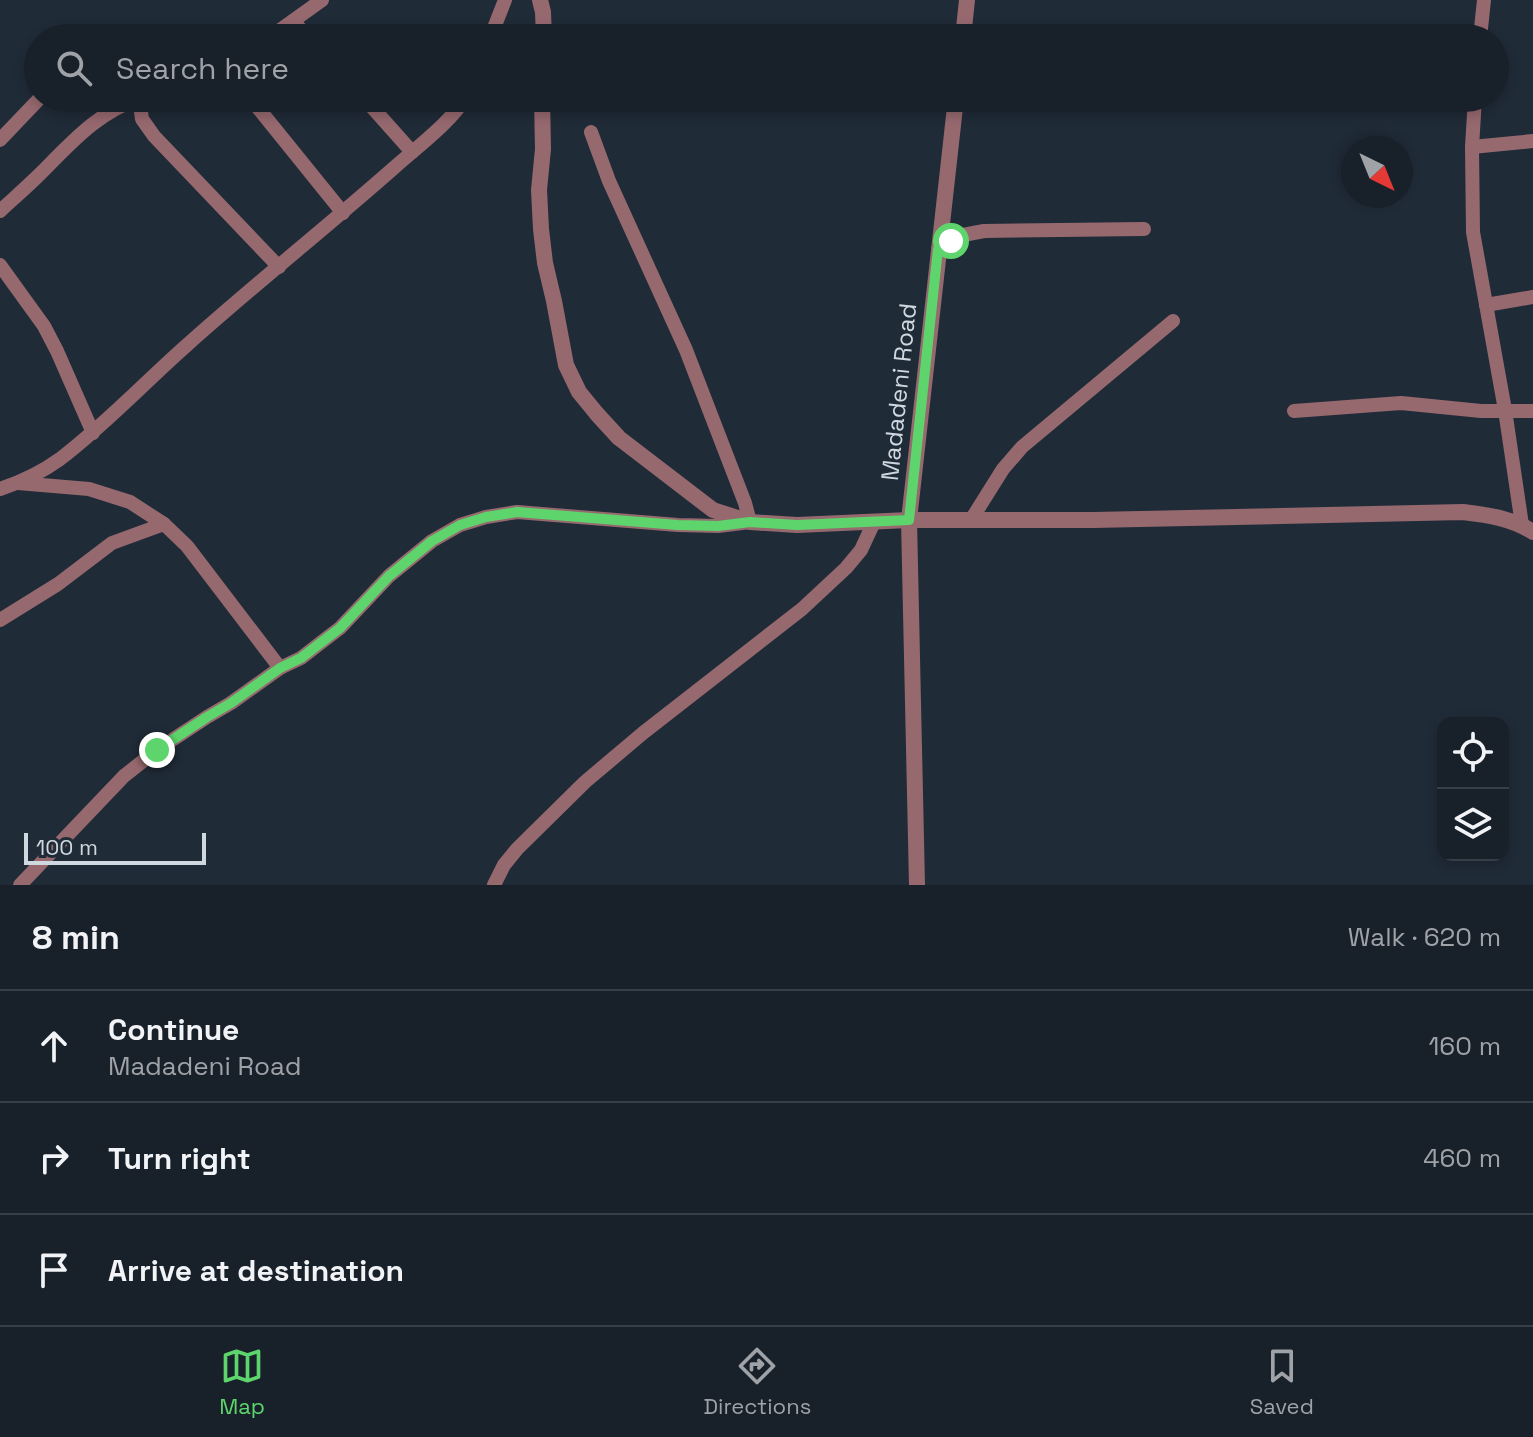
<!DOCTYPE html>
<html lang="en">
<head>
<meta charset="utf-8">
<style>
	body { margin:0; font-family:"Space Grotesk",sans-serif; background:#212832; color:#f1f3f6 }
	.controls { position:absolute; right:24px; bottom:24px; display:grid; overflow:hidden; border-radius:16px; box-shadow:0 4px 12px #0003 }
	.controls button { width:72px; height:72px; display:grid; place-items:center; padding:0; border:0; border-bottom:2px solid #363e47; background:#18202a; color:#f1f3f6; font:40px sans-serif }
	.compass { position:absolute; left:1341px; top:136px; width:72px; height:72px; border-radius:50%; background:#18202a; box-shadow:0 4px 12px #0003; rotate:137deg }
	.scale { position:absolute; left:24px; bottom:20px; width:182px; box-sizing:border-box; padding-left:8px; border:4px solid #cfd7df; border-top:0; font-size:22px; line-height:28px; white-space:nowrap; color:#cfd7df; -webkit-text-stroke:6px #202b38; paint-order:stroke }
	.stop { position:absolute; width:24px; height:24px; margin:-18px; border:6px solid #5ed56c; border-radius:50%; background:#fff }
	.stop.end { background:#5ed56c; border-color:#fff; box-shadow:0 2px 8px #0008 }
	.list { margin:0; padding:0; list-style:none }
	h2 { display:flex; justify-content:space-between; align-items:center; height:104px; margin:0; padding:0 32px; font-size:34px }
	h2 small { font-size:26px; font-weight:400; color:#9fa3a8 }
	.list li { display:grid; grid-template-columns:52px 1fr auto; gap:24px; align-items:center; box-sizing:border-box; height:112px; padding:0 32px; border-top:2px solid #363e47 }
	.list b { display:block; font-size:30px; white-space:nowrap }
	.list p { margin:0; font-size:26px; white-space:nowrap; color:#9fa3a8 }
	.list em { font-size:26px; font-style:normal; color:#9fa3a8 }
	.icon { flex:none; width:44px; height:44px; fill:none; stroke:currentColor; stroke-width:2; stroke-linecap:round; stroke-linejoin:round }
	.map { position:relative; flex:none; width:1533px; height:885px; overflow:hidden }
	.search { position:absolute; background:#18202a; box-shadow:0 4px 12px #0003; left:24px; right:24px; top:24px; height:88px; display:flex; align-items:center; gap:20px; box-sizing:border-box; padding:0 28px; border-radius:44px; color:#9fa3a8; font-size:30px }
	.sheet { height:440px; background:#18202a }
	nav { display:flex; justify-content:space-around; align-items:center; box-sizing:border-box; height:112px; border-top:2px solid #363e47; background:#18202a; font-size:22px; color:#9fa3a8 }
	nav a { display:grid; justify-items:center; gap:4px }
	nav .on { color:#5ed56c }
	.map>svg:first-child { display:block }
</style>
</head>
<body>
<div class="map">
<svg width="1533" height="885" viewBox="0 0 1533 885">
	<rect width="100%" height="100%" fill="#202b38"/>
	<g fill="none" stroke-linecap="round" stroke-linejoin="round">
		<g stroke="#96696f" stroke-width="14">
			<polyline points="293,21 309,38"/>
			<polyline points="269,38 322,0"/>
			<polyline points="490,38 505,0"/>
			<polyline points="1480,38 1484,0"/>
			<polyline points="139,98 142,119 154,136 279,267"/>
			<polyline points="250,98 343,213"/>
			<polyline points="364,98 412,152"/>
			<polyline points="1475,98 1472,147 1473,232 1505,410 1522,525"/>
			<polyline points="0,140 40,98"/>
			<polyline points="1472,147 1533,141"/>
			<path d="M0 211C14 198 28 186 41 173 72 142 98 112 140 98"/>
			<polyline points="938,249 963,235 984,231 1144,229"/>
			<polyline points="0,265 44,326 57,351 93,433"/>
			<polyline points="1486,305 1533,297"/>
			<polyline points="1294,411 1401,403 1481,411 1533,411"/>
			<polyline points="18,483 89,489 130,502 164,524 187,546 280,668"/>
			<path d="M0 489C21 482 42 472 60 459 106 424 144 383 187 345 255 284 327 227 396 166 416 148 452 121 465 98"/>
			<polyline points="971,520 1003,469 1022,447 1173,321"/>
			<polyline points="0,620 58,584 112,543 164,524"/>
			<polyline points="20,885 124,776 157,750 207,717 231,703 280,668 301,658 323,641 340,628 389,576 432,541 460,525 486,517 517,512 678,525 718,526 750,522 745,503 686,350 609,181 591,132"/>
			<polyline points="494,885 504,865 517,849 585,782 643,733 802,609 846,568 861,550 874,522"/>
		</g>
		<g stroke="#96696f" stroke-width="16">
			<polyline points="540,0 543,12 544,38"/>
			<polyline points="963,38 967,0"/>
			<path d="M542 98 543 149 539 190 541 229 545 263 554 301 566 365 579 392 597 414 619 438 713 510 750 522 797 525 909 520H1093L1463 512C1488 515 1511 518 1533 532"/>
			<polyline points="917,885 909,520 956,98"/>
		</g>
	</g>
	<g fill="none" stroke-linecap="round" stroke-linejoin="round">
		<polyline stroke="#5ed56c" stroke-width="10" points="157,750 207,717 231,703 280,668 301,658 323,641 340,628 389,576 432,541 460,525 486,517 517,512 678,525 718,526 750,522 797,525 909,520 938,249 951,241"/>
	</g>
	<g text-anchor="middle" stroke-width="6" stroke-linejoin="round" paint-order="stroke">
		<g font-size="24" fill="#cfd7df" stroke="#202b38">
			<text transform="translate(899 392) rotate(-84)" y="8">Madadeni Road</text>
		</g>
	</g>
</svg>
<div class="controls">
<button><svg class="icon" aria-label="locate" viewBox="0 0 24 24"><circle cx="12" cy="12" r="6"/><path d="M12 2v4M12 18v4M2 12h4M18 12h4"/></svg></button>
<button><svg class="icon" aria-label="layers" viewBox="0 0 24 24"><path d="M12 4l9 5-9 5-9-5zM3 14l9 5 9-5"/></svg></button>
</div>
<svg class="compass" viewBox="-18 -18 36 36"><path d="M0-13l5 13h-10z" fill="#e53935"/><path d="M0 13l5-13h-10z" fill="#9fa3a8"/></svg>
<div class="scale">100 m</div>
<div class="stop" style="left:951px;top:241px"></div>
<div class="stop end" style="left:157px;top:750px"></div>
<div class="search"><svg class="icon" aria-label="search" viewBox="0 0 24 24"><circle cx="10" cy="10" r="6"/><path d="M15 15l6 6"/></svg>Search here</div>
</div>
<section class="sheet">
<h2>8 min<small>Walk · 620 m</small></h2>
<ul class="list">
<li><svg class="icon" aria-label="ahead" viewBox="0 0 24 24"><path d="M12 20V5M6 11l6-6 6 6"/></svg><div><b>Continue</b><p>Madadeni Road</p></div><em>160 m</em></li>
<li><svg class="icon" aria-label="right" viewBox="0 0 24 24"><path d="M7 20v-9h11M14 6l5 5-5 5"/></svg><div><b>Turn right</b></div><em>460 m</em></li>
<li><svg class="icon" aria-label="arrive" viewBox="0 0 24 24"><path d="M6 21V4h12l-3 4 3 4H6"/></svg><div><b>Arrive at destination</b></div></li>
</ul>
</section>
<nav>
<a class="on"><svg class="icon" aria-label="map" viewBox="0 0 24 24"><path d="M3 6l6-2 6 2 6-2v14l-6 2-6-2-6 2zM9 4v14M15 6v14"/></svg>Map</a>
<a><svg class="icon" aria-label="directions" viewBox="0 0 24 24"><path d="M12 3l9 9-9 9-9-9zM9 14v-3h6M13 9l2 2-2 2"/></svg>Directions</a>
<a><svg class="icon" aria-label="saved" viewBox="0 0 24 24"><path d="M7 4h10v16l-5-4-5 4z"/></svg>Saved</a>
</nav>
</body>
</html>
